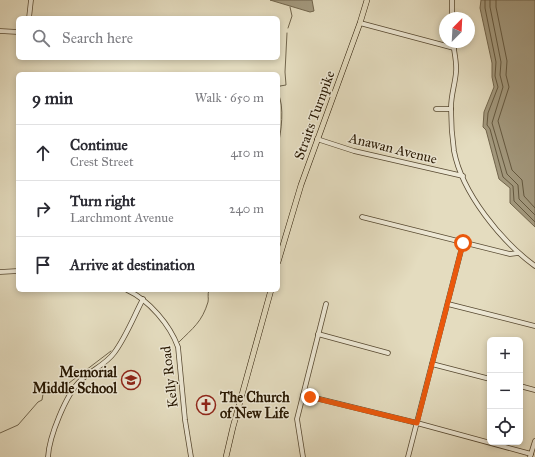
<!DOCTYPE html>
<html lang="en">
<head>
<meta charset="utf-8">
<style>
	body { margin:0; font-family:"IM FELL Great Primer",serif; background:#f7f7f7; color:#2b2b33 }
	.controls { position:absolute; right:12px; bottom:12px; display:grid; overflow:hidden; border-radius:6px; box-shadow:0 2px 6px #0003 }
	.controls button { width:36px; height:36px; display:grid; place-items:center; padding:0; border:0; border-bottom:1px solid #e1e1e2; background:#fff; color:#2b2b33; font:20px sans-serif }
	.compass { position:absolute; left:439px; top:12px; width:36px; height:36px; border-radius:50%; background:#fff; box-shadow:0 2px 6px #0003; rotate:24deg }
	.stop { position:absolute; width:12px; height:12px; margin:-9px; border:3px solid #ea580c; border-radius:50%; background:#fff }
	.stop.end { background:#ea580c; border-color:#fff; box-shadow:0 1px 4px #0008 }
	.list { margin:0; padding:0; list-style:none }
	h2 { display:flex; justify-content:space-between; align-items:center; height:52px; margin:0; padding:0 16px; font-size:17px }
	h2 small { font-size:13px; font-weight:400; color:#7c7c81 }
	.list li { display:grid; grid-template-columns:26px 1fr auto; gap:12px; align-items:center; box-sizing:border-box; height:56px; padding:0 16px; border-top:1px solid #e1e1e2 }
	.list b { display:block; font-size:15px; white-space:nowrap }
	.list p { margin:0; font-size:13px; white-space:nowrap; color:#7c7c81 }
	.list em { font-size:13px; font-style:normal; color:#7c7c81 }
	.icon { flex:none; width:22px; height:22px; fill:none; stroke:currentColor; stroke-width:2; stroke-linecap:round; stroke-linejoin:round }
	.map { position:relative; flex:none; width:535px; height:457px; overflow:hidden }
	.search { position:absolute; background:#fff; box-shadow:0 2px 6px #0003; left:16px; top:16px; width:264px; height:44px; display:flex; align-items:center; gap:10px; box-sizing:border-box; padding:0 14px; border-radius:6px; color:#7c7c81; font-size:15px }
	.panel { position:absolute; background:#fff; box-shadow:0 2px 6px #0003; left:16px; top:72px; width:264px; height:220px; border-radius:6px }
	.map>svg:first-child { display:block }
</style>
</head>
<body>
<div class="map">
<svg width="535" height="457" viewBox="0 0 535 457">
	<rect width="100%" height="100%" fill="#e4dcbf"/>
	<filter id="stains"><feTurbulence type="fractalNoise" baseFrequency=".005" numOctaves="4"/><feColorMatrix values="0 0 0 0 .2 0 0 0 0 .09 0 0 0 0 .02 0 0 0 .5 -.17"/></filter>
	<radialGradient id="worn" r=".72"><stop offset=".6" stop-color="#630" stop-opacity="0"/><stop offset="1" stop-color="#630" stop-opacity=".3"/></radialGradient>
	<g fill="#a3997e" stroke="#71654c">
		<polygon points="270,0 312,0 314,11 310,12"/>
		<polygon points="481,0 535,0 535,227 510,203 510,188 499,179 486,130 483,127 484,112 494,87 492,77 492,63 480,8"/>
	</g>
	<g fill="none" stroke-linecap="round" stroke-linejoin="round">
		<g stroke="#64583f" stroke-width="1">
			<polyline points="485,0 485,8 496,62 495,76 498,87 488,113 487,125 490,129 503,177 513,186 514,201 535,222"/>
			<polyline points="490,0 490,7 501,62 500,75 503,87 492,123 507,174 518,185 519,199 535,215"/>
			<polyline points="496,0 496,7 507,61 506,75 509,87 498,121 512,170 522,180 524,196 535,208"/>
		</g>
		<g stroke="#71654c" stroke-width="1">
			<polyline points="288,28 292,16 290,7"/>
			<polyline points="278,90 280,86 286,85 285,72 287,33"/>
			<path d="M278 93C285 107 281 132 278 146"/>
			<path d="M179 342C193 328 202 322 208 302 209 298 207 295 209 290"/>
			<polyline points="0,433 18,425 38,402 42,400 43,394 62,384 69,383 111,351"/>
		</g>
		<defs>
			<g id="minor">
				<polyline points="452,0 452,18"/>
				<polyline points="29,18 31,0"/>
				<polyline points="360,23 454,48"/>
				<polyline points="0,31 18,32"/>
				<path d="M453 42C454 52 457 62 456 72 455 85 451 94 451 108 451 122 452 137 454 151 462 193 501 241 535 266"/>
				<polyline points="436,109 451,109"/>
				<polyline points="317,139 354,151 463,176"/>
				<polyline points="362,217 510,254 518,253"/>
				<polyline points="0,272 18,271"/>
				<path d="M127 290C149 300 170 325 178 347L185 420 191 457"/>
				<polyline points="448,304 535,326"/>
				<polyline points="318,334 388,353"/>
				<polyline points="432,364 490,379"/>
				<polyline points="520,386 535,390"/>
				<polyline points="303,395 417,423 531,454"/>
				<path d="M48 457C49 437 66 394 81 380 92 370 106 364 114 353 126 337 134 316 143 299"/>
				<polyline points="303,457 297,419 326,304"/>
				<polyline points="408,457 463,243"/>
				<polyline points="530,457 535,441"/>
			</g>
			<g id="major">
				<polyline points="278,262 301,185 360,23 367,0"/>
				<polyline points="226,457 233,427 271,290"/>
			</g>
		</defs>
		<use href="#minor" stroke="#564830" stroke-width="5.5"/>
		<use href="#major" stroke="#261600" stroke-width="6"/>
		<use href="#minor" stroke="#ede8d5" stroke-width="4"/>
		<use href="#major" stroke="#e4dcbf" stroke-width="5"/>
	</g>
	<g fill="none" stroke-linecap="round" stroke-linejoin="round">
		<polyline stroke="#ea580c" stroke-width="5" points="310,397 417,423 463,243"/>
	</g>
	<defs>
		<symbol id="school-ring" viewBox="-11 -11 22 22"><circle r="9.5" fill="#ede8d5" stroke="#8f2418" stroke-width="1.5"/><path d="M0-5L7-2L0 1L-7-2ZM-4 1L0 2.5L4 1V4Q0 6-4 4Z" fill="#8f2418"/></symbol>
		<symbol id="church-ring" viewBox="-11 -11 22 22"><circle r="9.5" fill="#ede8d5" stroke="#8f2418" stroke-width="1.5"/><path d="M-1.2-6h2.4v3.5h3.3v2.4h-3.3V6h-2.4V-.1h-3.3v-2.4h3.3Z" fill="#8f2418"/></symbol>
	</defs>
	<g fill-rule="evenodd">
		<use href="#school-ring" x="120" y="369" width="22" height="22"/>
		<use href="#church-ring" x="195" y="394" width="22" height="22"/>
	</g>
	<g text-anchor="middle" stroke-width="3" stroke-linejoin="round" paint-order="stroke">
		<g font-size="14" fill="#261600" stroke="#ede8d5">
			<text transform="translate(314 115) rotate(-70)" y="5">Straits Turnpike</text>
			<text transform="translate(393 148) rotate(14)" y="5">Anawan Avenue</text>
			<text transform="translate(169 377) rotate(-97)" y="5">Kelly Road</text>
		</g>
		<g font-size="14" font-weight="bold" fill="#261600" stroke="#ede8d5" text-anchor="end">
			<text x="117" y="377">Memorial<tspan x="117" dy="16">Middle School</tspan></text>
			<text x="220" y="402" text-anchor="start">The Church<tspan x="220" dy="16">of New Life</tspan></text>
		</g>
	</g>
	<rect width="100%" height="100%" filter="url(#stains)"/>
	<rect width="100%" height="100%" fill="url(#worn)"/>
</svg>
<div class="controls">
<button>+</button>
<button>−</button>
<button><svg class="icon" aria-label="locate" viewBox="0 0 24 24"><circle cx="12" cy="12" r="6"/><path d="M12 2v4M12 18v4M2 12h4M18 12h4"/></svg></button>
</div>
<svg class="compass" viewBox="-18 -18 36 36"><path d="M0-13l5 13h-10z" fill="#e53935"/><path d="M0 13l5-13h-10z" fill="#7c7c81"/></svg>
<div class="stop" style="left:463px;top:243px"></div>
<div class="stop end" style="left:310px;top:397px"></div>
<div class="search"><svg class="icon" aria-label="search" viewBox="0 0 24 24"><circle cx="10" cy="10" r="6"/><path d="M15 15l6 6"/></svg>Search here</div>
<section class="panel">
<h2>9 min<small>Walk · 650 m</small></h2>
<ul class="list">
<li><svg class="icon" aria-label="ahead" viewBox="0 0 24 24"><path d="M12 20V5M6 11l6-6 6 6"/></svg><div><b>Continue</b><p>Crest Street</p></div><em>410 m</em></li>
<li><svg class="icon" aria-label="right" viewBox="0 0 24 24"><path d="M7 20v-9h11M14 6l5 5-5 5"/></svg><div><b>Turn right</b><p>Larchmont Avenue</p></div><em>240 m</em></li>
<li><svg class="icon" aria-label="arrive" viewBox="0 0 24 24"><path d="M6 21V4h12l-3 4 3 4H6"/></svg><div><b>Arrive at destination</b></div></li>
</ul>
</section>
</div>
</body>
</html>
